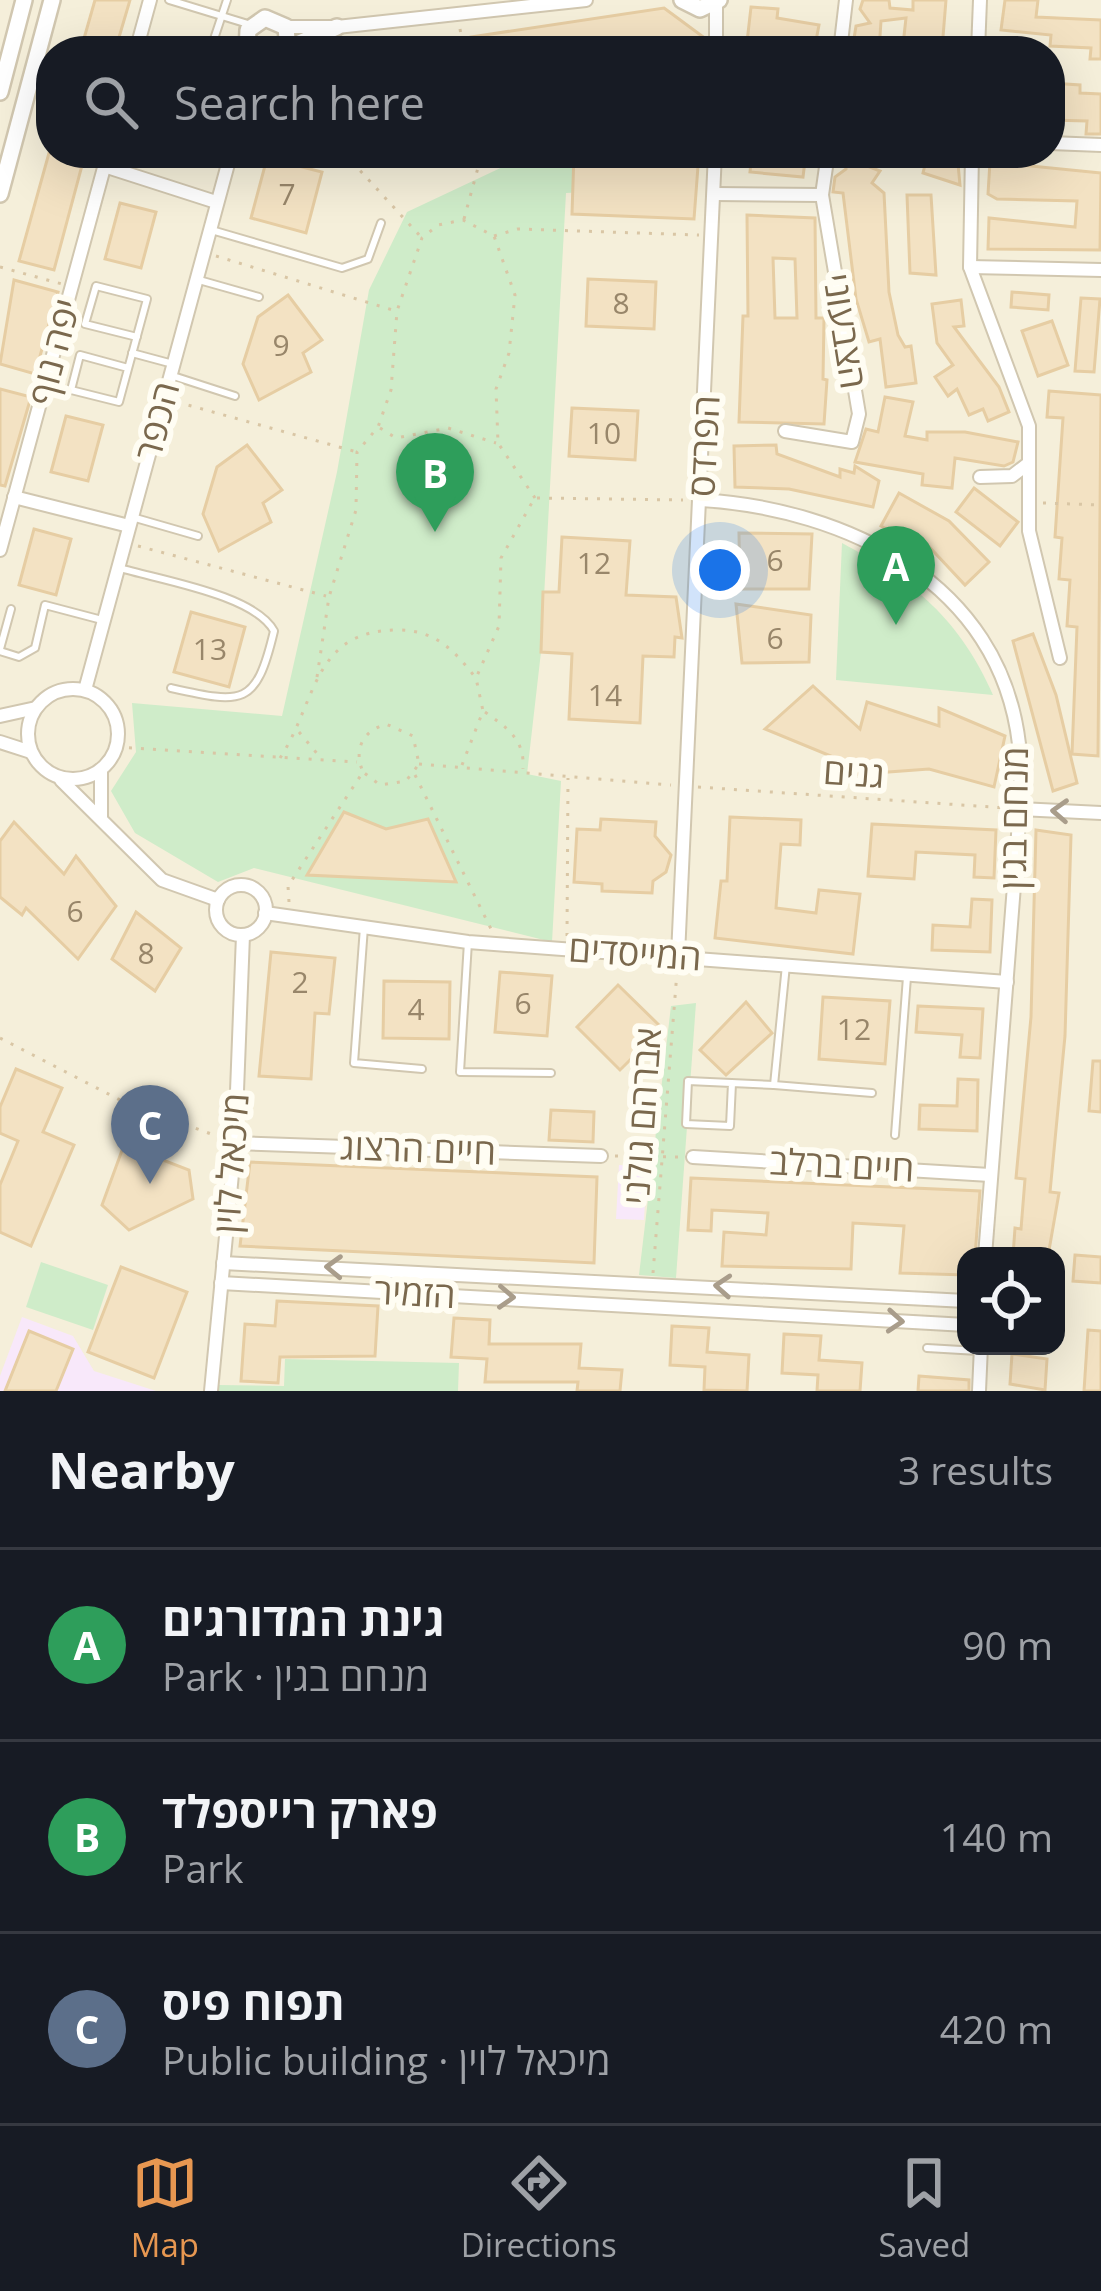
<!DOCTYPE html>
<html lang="en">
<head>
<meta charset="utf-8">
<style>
	body { margin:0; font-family:"Open Sans","Noto Sans Hebrew",sans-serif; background:#20242c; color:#f1f3f6 }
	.controls { position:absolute; right:36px; bottom:36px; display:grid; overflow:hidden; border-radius:24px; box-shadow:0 12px 48px #0002 }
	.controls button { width:108px; height:108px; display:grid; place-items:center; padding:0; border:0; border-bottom:3px solid #363941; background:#171b24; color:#f1f3f6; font:60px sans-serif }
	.you { position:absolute; left:720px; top:570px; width:42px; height:42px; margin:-30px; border:9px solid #fff; border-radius:50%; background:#1a73e8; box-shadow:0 0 0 18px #1a73e833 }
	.badge { display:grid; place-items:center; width:78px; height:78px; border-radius:50%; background:#e79751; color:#fff; font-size:39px; font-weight:700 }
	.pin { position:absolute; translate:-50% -99px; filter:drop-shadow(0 3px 6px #0008) }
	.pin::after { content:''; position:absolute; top:63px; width:42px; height:36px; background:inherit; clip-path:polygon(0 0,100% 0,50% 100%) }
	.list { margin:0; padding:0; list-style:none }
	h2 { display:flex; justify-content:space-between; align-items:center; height:156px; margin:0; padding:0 48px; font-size:51px }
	h2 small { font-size:39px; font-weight:400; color:#9ea1a6 }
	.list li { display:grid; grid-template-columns:78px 1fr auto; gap:36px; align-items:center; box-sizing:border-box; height:192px; padding:0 48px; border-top:3px solid #363941 }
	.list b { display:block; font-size:45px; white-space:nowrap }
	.list p { margin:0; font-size:39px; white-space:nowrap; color:#9ea1a6 }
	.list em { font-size:39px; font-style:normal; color:#9ea1a6 }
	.icon { flex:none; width:66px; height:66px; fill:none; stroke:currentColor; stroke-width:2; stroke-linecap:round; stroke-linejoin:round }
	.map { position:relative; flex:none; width:1101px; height:1391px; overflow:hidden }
	.search { position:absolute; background:#171b24; box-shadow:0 12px 48px #0002; left:36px; right:36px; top:36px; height:132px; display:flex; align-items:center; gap:30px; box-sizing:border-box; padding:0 42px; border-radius:48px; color:#9ea1a6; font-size:45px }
	.sheet { height:732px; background:#171b24 }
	nav { display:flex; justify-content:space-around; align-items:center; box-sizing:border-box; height:168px; border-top:3px solid #363941; background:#171b24; font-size:33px; color:#9ea1a6 }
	nav a { display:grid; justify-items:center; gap:6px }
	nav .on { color:#e79751 }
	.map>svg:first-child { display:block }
</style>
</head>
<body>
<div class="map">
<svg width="1101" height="1391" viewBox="0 0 1101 1391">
	<rect width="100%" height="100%" fill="#fdfbec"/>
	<path fill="#f5efda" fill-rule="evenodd" d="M0 0H1101V1391H0ZM51 51H1050V153H51ZM966 1256H1056V1346H966Z"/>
	<g fill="#f8e8fa">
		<polygon points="619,1165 647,1167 644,1220 616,1219"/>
		<polygon points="22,1317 73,1336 94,1371 156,1391 0,1391 0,1376"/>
	</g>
	<g fill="#cfecc9">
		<polygon points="532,153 613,153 609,191 566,193 541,652 527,774 561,781 552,942 254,868 218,882 135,833 111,791 136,752 132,703 282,716 337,472 369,290 407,212"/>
		<path d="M842 543C915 582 959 619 993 695L836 680Z"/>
		<polygon points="696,1003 676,1278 639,1275 671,1006"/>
		<polygon points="41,1262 108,1285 93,1330 26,1307"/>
		<polygon points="285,1359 459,1363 458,1391 218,1391 218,1385 284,1386"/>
	</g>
	<g fill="#f3e2c3" stroke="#e6cda3" stroke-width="3" fill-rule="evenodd">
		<polygon points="95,0 130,0 115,51 83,42"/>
		<polygon points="863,0 889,0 890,8 913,10 913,0 946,0 942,49 903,45 906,18 881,21 879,51 852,51 856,26 870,23 860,9"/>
		<polygon points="1005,0 1038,0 1036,17 1101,20 1101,59 1090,59 1091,48 1050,46 1051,35 1001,30"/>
		<polygon points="751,7 778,9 777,18 819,25 814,51 746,51"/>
		<polygon points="664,8 706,39 706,51 473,51 471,37"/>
		<polygon points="1050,83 1080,85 1080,93 1101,94 1101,134 1086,134 1087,121 1050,120"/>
		<polygon points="49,153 84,158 54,270 19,261"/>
		<polygon points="574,153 699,153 694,219 572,214"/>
		<polygon points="752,153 806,153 803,177 750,172"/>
		<polygon points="845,153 866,153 867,166 880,171 872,183 884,193 889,292 898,335 905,347 911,346 916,383 886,387 880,339 869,342 856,299 843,193 833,192 835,177 846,169"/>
		<polygon points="928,153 957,153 960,185 923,173"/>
		<polygon points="267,158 322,172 306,233 251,218"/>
		<polygon points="990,162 1101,173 1100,250 988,249 989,218 1075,227 1077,201 997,199 988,194"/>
		<polygon points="907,195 931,195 936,275 910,273"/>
		<polygon points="120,203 156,212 141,268 105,259"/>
		<path d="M747 215 815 218 816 318H824L823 379 827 380 824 424 739 422 743 316H748ZM773 258 795 259 797 318H775Z"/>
		<polygon points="588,279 656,282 654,329 586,326"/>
		<polygon points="14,280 58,292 35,374 0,364"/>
		<polygon points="1012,292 1049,295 1048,310 1011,307"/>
		<polygon points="288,295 322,340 303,353 311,372 259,400 243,364 258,317"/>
		<polygon points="1081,298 1100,299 1094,372 1075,371"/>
		<polygon points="961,300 964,326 954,327 999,387 1009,412 988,421 983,409 969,415 957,389 948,396 935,377 953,365 937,343 932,304"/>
		<polygon points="1052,321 1068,365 1038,376 1022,331"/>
		<polygon points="0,389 31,397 5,486 0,485"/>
		<polygon points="1049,391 1101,395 1098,756 1072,754 1077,627 1067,626 1070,580 1059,579 1062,538 1055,537 1063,418 1047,417"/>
		<polygon points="885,397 913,402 905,436 927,440 927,432 965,432 1018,442 1013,462 1004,466 955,458 952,488 922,485 923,474 855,462 866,429 878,432"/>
		<polygon points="572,408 638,411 635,460 569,456"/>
		<polygon points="66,416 103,425 88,481 51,472"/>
		<polygon points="247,445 282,490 263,503 271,522 219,551 203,514 217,467"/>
		<polygon points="776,445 777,454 840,477 840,469 854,473 855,466 879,481 873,507 789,489 735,487 734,446"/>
		<polygon points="974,488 1018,522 1000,546 956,512"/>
		<polygon points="899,493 949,521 989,562 965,585 922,539 917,546 881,526"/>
		<polygon points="34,529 71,539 56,595 19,585"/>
		<polygon points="739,533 812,534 809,589 740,589"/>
		<polygon points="562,537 630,541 626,595 676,597 682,638 675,637 674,657 643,656 640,723 569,719 572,654 541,652 543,592 559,592"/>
		<polygon points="736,604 811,615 809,662 742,663"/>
		<polygon points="191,612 245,627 229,687 174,672"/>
		<polygon points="1033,634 1056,695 1077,783 1053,791 1013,641"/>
		<polygon points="813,686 860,729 867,702 939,726 939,708 1005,736 994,787 929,769 847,775 850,764 765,729"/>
		<polygon points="344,812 386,829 428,819 456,882 307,875"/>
		<polygon points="730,817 801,820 800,845 781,844 776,908 816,913 819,890 860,894 853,954 715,938 721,881 727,881"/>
		<polygon points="601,819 656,822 655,836 671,855 666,872 653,881 652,893 602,891 602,884 574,882 577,829 600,830"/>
		<polygon points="14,822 64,874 76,856 116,906 78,959 26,908 22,915 0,897 0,841"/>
		<polygon points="872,824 996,830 994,878 974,877 975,855 916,852 914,879 868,876"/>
		<polygon points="1036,830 1071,835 1065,1036 1050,1192 1059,1193 1048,1256 1013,1256 1015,1228 1021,1229 1025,1179 1016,1178 1031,1017"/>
		<polygon points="972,899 992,900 990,952 932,950 933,925 970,927"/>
		<polygon points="136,912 181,948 155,991 112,959"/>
		<polygon points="271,952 335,958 329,1014 315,1013 311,1079 259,1076"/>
		<polygon points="500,972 552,976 547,1036 495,1032"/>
		<polygon points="384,981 450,982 449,1039 383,1038"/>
		<polygon points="618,985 662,1028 620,1070 577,1027"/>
		<polygon points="823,997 890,1001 885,1064 819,1059"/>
		<polygon points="746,1002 772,1033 726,1075 700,1050"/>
		<polygon points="918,1006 983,1009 980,1058 960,1057 962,1035 916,1032"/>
		<polygon points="1093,1061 1101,1061 1101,1112 1089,1111"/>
		<polygon points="16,1069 62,1088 43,1132 74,1145 31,1246 0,1232 0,1185 18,1141 0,1133 0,1107"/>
		<polygon points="958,1079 978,1080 977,1131 919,1129 920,1105 957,1106"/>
		<polygon points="551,1110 594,1112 593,1142 549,1140"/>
		<polygon points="124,1145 189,1170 193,1199 129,1230 102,1205"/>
		<polygon points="250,1162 597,1177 594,1263 240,1246"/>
		<polygon points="691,1178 980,1191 975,1256 966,1256 966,1275 900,1273 904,1226 853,1223 851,1269 722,1266 724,1232 766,1235 768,1213 712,1210 711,1231 688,1230"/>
		<polygon points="1075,1255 1101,1257 1101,1283 1073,1281"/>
		<polygon points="121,1267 187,1292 154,1378 88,1352"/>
		<polygon points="277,1301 378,1306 375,1356 280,1357 278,1383 241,1381 245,1324 275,1326"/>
		<polygon points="454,1318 490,1320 489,1344 581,1344 579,1368 622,1370 620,1391 577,1391 578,1382 485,1382 487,1359 451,1357"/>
		<polygon points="672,1326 709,1328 707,1352 749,1355 747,1391 704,1390 705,1367 670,1365"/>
		<polygon points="1088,1330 1101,1331 1101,1391 1084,1391"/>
		<polygon points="29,1331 73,1349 56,1391 5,1391"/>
		<polygon points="784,1334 821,1336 819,1360 862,1363 860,1391 817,1391 818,1375 782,1373"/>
		<polygon points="1012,1354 1047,1359 1045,1390 1010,1384"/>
		<polygon points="919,1376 969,1380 969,1391 918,1391"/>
	</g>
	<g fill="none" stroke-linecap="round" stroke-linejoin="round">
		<defs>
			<g id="service">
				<polyline points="169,0 248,24"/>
				<polyline points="210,51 227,0"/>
				<polyline points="208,229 342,268 368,259 381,223"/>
				<polyline points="199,280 259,297"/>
				<polyline points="132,353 173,364"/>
				<polyline points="128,368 80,355 71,390 119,402 147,299 96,286 85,324 137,337"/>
				<polyline points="170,375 235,396"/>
				<polyline points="132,517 198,536"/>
				<path d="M120 568C160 580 255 595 274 631 256 707 243 704 171 688"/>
				<polyline points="0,649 11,609"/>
				<polyline points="0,651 19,657 35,648 45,605 102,620"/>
				<polyline points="364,927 354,1063 422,1069"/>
				<polyline points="468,942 460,1072 551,1073"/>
				<polyline points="786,965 774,1085 872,1093"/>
				<polyline points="732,1083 730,1126 686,1124 688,1081 774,1085"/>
				<polyline points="895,1135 907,977"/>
				<polyline points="927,1348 978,1351"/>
			</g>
			<g id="minor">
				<polyline points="286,27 337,27 586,0"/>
				<polyline points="136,51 150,0"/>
				<polyline points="716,51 716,3"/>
				<polyline points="840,51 846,0"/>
				<polyline points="978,51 980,0"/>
				<polyline points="1050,143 1101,145"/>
				<polyline points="972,153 970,267 1029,426 1029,531 1060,658"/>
				<polyline points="104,166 216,202"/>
				<polyline points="715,194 822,195"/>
				<polyline points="970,267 1101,270"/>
				<polyline points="785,431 852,442 859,414 822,195 828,153"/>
				<polyline points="980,477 1012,476 1029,463"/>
				<polyline points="14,497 129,526"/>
				<path d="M701 500C846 509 1000 582 1019 744 1022 765 1020 787 1020 809L985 1256"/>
				<polyline points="0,550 108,153"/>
				<circle cx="73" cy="734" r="45"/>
				<polyline points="85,690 231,153"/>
				<polyline points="0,716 36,708"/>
				<polyline points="0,742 31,752"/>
				<polyline points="101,770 101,817"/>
				<polyline points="61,780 162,880 218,900"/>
				<polyline points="1020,809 1101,813"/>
				<circle cx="241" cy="910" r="25"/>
				<polyline points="265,913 468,942 1007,982"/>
				<polyline points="678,955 715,153"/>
				<polyline points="235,1143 601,1156"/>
				<polyline points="693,1157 990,1175"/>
				<polyline points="223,1263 966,1301"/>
				<polyline points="221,1283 966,1325"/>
				<polyline points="211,1391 235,1143 243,935"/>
				<polyline points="979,1391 981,1346"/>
			</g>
			<g id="tertiary">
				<polyline points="682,0 700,9 719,0"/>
				<polyline points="290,47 337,27"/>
				<polyline points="247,51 248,30 265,18 286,27 288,51"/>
				<polyline points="0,92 24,0"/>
				<polyline points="0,194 52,0"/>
			</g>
		</defs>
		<use href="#service" stroke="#d1c7b0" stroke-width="10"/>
		<use href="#minor" stroke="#d1c7b0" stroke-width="16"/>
		<use href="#tertiary" stroke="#d1c7b0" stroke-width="20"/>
		<g stroke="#d9c6a5" stroke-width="3" stroke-dasharray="3 9" stroke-linecap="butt">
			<polyline points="460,29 464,51"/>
			<polyline points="344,153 421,237"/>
			<polyline points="464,219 482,153"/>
			<polyline points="494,236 518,229 699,235"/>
			<polyline points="216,256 396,311"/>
			<polyline points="0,267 62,284"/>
			<polyline points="177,402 357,452"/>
			<polyline points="380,428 396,438 448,428 496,443"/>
			<polyline points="537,498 683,500"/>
			<polyline points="1043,503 1101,505"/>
			<polyline points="138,546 326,596"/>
			<polyline points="317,677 329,597 356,510 357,452 378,427 391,390 397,311 422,238 438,225 463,220 494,236 515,295 509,353 496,389 498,443 535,498"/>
			<path d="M485 712C507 728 525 739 523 769"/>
			<polyline points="299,732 320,757"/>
			<polyline points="117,747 357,762"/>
			<path d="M280 758C317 702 312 630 398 630 435 630 454 650 475 677"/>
			<polyline points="419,764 671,785"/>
			<polyline points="462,765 483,711 476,678 499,626 501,558 534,499"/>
			<polyline points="415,775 493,933"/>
			<polyline points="698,787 1006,808"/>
			<path d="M289 902 288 886 363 772C353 749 363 731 386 724L413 736 419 764 406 781 380 785 363 772"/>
			<polyline points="567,936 568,778"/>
			<polyline points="0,1038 122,1101 222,1138"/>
			<polyline points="615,1156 683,1157"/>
			<polyline points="653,1273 677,972"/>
		</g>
		<use href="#service" stroke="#fff" stroke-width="6"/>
		<use href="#minor" stroke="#fff" stroke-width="12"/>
		<use href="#tertiary" stroke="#fff" stroke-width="15"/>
	</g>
	<defs><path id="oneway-chevron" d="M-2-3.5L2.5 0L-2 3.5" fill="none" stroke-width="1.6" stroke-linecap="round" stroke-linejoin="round" transform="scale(3)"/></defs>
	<g stroke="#a99d8b">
		<use href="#oneway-chevron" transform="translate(1060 811) rotate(-177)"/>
		<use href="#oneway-chevron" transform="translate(334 1267) rotate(-178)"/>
		<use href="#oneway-chevron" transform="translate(723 1286) rotate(-176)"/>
		<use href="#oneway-chevron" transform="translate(506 1297) rotate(3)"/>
		<use href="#oneway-chevron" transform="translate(895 1321) rotate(4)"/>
	</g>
	<g text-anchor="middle" stroke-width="12" stroke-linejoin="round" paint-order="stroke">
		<g font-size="30" fill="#98866a">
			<text x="287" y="205">7</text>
			<text x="621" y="314">8</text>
			<text x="281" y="356">9</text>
			<text x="604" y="444">10</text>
			<text x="775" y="571">6</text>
			<text x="594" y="574">12</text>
			<text x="775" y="649">6</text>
			<text x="210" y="660">13</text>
			<text x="605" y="706">14</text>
			<text x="75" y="922">6</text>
			<text x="146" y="964">8</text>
			<text x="300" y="993">2</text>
			<text x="523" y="1014">6</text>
			<text x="416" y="1020">4</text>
			<text x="854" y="1040">12</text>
		</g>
		<g font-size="36" fill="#7a684d" stroke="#fffdf3">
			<text transform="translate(845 331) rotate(81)" y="13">הצבעוני</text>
			<text transform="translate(54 352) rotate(-75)" y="13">יפה נוף</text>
			<text transform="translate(157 421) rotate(-75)" y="13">הכפר</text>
			<text transform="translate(704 446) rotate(-87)" y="13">הפרדס</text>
			<text transform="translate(854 773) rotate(4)" y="13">גנים</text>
			<text transform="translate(1014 818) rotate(-89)" y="13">מנחם בגין</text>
			<text transform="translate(635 953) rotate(4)" y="13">המייסדים</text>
			<text transform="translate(642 1116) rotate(-86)" y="13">אברהם גולני</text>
			<text transform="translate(418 1149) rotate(2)" y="13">חיים הרצוג</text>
			<text transform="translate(231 1163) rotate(-86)" y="13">מיכאל לוין</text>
			<text transform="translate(842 1165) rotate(3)" y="13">חיים ברלב</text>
			<text transform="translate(415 1293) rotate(3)" y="13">הזמיר</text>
		</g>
	</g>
</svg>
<div class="controls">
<button><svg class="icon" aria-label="locate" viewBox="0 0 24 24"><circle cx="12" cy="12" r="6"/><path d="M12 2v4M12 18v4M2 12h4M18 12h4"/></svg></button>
</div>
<div class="you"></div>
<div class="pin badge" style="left:896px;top:625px;background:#2e9e5b">A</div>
<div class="pin badge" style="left:435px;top:532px;background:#2e9e5b">B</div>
<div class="pin badge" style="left:150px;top:1184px;background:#5c6f8a">C</div>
<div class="search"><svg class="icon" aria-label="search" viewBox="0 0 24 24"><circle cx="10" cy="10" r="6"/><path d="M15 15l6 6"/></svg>Search here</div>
</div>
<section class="sheet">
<h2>Nearby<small>3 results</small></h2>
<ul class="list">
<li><span class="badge" style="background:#2e9e5b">A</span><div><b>גינת המדורגים</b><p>Park · מנחם בגין</p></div><em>90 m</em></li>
<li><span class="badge" style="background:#2e9e5b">B</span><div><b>פארק רייספלד</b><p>Park</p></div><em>140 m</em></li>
<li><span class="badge" style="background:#5c6f8a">C</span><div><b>תפוח פיס</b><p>Public building · מיכאל לוין</p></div><em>420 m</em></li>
</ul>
</section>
<nav>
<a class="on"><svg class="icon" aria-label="map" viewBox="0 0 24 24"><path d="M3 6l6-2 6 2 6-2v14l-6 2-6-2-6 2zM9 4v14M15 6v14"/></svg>Map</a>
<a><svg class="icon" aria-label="directions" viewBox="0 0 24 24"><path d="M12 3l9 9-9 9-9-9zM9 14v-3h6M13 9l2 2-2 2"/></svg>Directions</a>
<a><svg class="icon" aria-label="saved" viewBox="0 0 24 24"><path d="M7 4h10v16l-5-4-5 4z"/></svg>Saved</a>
</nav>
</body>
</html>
